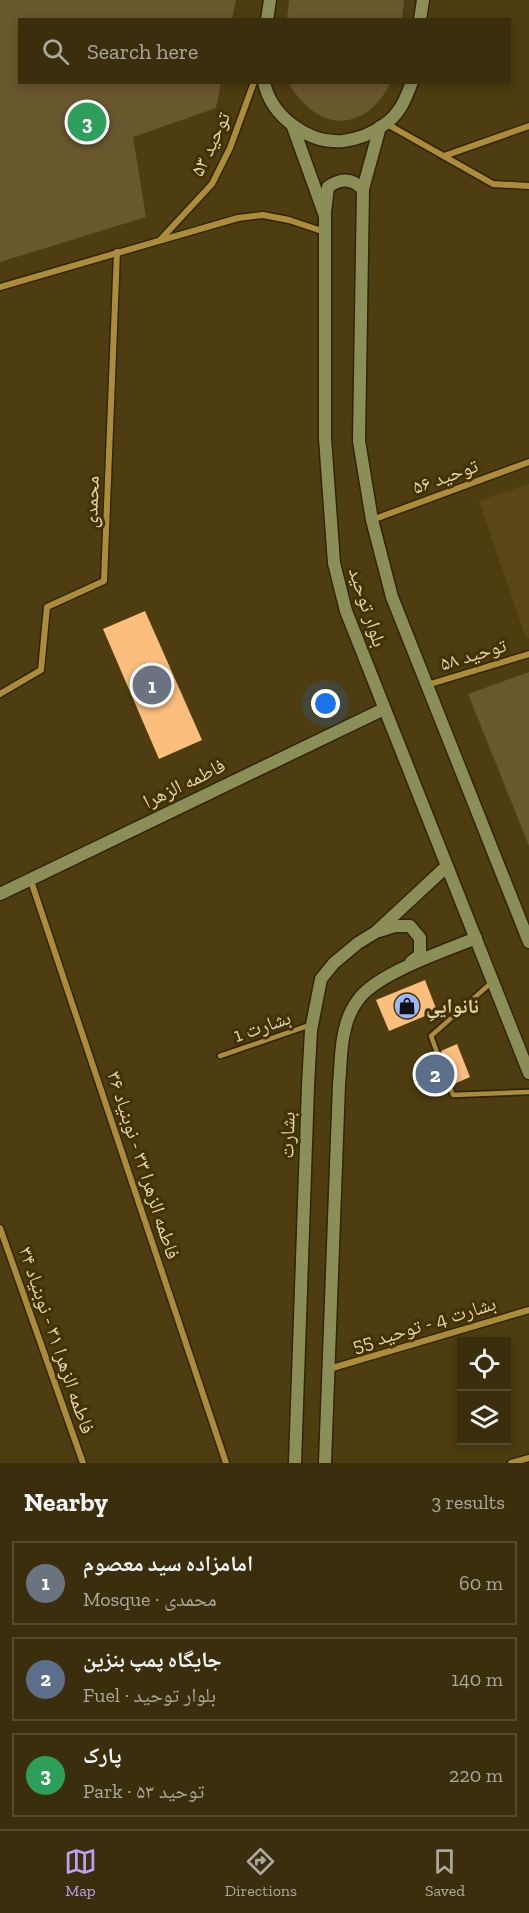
<!DOCTYPE html>
<html lang="en">
<head>
<meta charset="utf-8">
<style>
	body { margin:0; font-family:"Zilla Slab","Noto Naskh Arabic",serif; background:#413615; color:#f1f3f6 }
	.controls { position:absolute; right:18px; bottom:18px; display:grid; overflow:hidden; border-radius:0px; box-shadow:0 3px 9px #0003 }
	.controls button { width:54px; height:54px; display:grid; place-items:center; padding:0; border:0; border-bottom:2px solid #544a2d; background:#3a2e0c; color:#f1f3f6; font:30px sans-serif }
	.you { position:absolute; left:326px; top:704px; width:21px; height:21px; margin:-15px; border:4px solid #fff; border-radius:50%; background:#1a73e8; box-shadow:0 0 0 9px #1a73e833 }
	.badge { display:grid; place-items:center; width:39px; height:39px; border-radius:50%; background:#bca0f2; color:#fff; font-size:20px; font-weight:700 }
	.pin { position:absolute; translate:-50% -50%; border:3px solid #fff; box-shadow:0 2px 6px #0006 }
	.list { margin:0; padding:0; list-style:none }
	h2 { display:flex; justify-content:space-between; align-items:center; height:78px; margin:0; padding:0 24px; font-size:26px }
	h2 small { font-size:20px; font-weight:400; color:#aba89d }
	.list li { display:grid; grid-template-columns:39px 1fr auto; gap:18px; align-items:center; box-sizing:border-box; height:84px; margin:0 12px 12px; padding:0 12px; border:2px solid #544a2d; border-radius:0px }
	.list b { display:block; font-size:22px; white-space:nowrap }
	.list p { margin:0; font-size:20px; white-space:nowrap; color:#aba89d }
	.list em { font-size:20px; font-style:normal; color:#aba89d }
	.icon { flex:none; width:33px; height:33px; fill:none; stroke:currentColor; stroke-width:2; stroke-linecap:round; stroke-linejoin:round }
	.map { position:relative; flex:none; width:529px; height:1463px; overflow:hidden }
	.search { position:absolute; background:#3a2e0c; box-shadow:0 3px 9px #0003; left:18px; right:18px; top:18px; height:66px; display:flex; align-items:center; gap:15px; box-sizing:border-box; padding:0 21px; border-radius:0px; color:#aba89d; font-size:22px }
	.sheet { height:366px; background:#3a2e0c }
	nav { display:flex; justify-content:space-around; align-items:center; box-sizing:border-box; height:84px; border-top:2px solid #544a2d; background:#3a2e0c; font-size:16px; color:#aba89d }
	nav a { display:grid; justify-items:center; gap:3px }
	nav .on { color:#bca0f2 }
	.map>svg:first-child { display:block }
</style>
</head>
<body>
<div class="map">
<svg width="529" height="1463" viewBox="0 0 529 1463">
	<rect width="100%" height="100%" fill="#4e3d10"/>
	<polygon fill="#5a4715" points="529,484 529,638 526,639 479,501"/>
	<g fill="#69572d">
		<polygon points="0,0 236,0 232,19 20,20 20,82 221,83 216,108 133,137 146,217 0,262"/>
		<polygon points="289,0 404,0 402,19 287,19"/>
		<path d="M288 83H390C377 113 344 134 313 111 303 104 295 93 288 83Z"/>
		<polygon points="529,672 529,846 468,694"/>
	</g>
	<g fill="#fcbe7d">
		<polygon points="145,611 202,740 159,759 103,629"/>
		<polygon points="425,980 437,1011 389,1031 376,1000"/>
		<polygon points="457,1044 470,1077 454,1084 441,1051"/>
		<polygon points="433,1054 445,1087 436,1091 423,1058"/>
	</g>
	<g fill="none" stroke-linecap="round" stroke-linejoin="round">
		<defs>
			<g id="lane">
				<polyline points="491,983 431,1036 453,1095 529,1092"/>
				<polyline points="220,1056 310,1025"/>
			</g>
			<g id="street">
				<polyline points="387,124 493,184 529,186"/>
				<polyline points="444,156 529,126"/>
				<polyline points="161,239 212,184 230,148 254,82"/>
				<polyline points="0,287 238,218 263,215 289,220 325,232"/>
				<polyline points="372,520 529,462"/>
				<polyline points="427,685 529,654"/>
				<polyline points="0,694 41,670 47,607 104,581 117,252"/>
				<polyline points="30,878 226,1463"/>
				<polyline points="0,1228 83,1463"/>
				<polyline points="329,1369 529,1310"/>
				<polyline points="511,1463 529,1458"/>
			</g>
			<g id="secondary">
				<polyline points="267,20 270,0"/>
				<polyline points="420,20 423,0"/>
				<path d="M264 82C271 116 308 144 343 141 358 139 372 134 385 124 400 114 406 98 412 82"/>
				<polyline points="293,127 325,216 325,438 334,563 346,611 529,1073"/>
				<polyline points="380,127 363,189 359,441 372,520 392,597 529,942"/>
				<path d="M325 212 328 187C341 178 351 178 363 189"/>
				<polyline points="0,894 384,709"/>
				<polyline points="379,931 395,926 410,926 420,938 420,955 411,962"/>
				<polyline points="295,1463 308,1086 311,1030 321,979 334,963 358,943 376,932 447,866"/>
				<path d="M325 1463 339 1084C341 1067 340 1046 345 1029 347 1020 352 1008 358 1000 377 973 445 951 476 938"/>
			</g>
		</defs>
		<use href="#lane" stroke="#2f250a" stroke-width="8"/>
		<use href="#street" stroke="#2f250a" stroke-width="9"/>
		<use href="#secondary" stroke="#2f250a" stroke-width="15"/>
		<use href="#lane" stroke="#ad8c39" stroke-width="4.5"/>
		<use href="#street" stroke="#ad8c39" stroke-width="6"/>
		<use href="#secondary" stroke="#8c8e58" stroke-width="12"/>
	</g>
	<defs>
		<symbol id="shop-disc" viewBox="-11 -11 22 22"><circle r="9.5" fill="#99b5fd" stroke="#433203"/><path d="M-5-2.5h2.3a2.7 3.5 0 0 1 5.4 0H5L5.5 6h-11ZM-1.5-2.5h3a1.5 2.3 0 0 0-3 0Z" fill="#111"/></symbol>
	</defs>
	<g fill-rule="evenodd">
		<use href="#shop-disc" x="392" y="991" width="30" height="30"/>
	</g>
	<g text-anchor="middle" stroke-width="6" stroke-linejoin="round" paint-order="stroke">
		<g font-size="20" fill="#e2d2ab" stroke="#433203">
			<text transform="translate(210 144) rotate(-65)" y="7">توحید ۵۳</text>
			<text transform="translate(445 476) rotate(-20)" y="7">توحید ۵۶</text>
			<text transform="translate(91 502) rotate(-88)" y="7">محمدی</text>
			<text transform="translate(368 607) rotate(72)" y="7">بلوار توحید</text>
			<text transform="translate(473 654) rotate(-17)" y="7">توحید ۵۸</text>
			<text transform="translate(184 783) rotate(-26)" y="7">فاطمه الزهرا</text>
			<text transform="translate(262 1026) rotate(-19)" y="7">بشارت 1</text>
			<text transform="translate(287 1135) rotate(-88)" y="7">بشارت</text>
			<text transform="translate(144 1165) rotate(72)" y="7">فاطمه الزهرا ۳۳ - نوبنیاد ۳۶</text>
			<text transform="translate(424 1324) rotate(-17)" y="7">بشارت 4 - توحید 55</text>
			<text transform="translate(57 1340) rotate(71)" y="7">فاطمه الزهرا ۳۱ - نوبنیاد ۳۴</text>
		</g>
		<g font-size="20" font-weight="bold" fill="#e2d2ab" stroke="#433203" text-anchor="start">
			<text x="426" y="1013">نانواییِ</text>
		</g>
	</g>
</svg>
<div class="controls">
<button><svg class="icon" aria-label="locate" viewBox="0 0 24 24"><circle cx="12" cy="12" r="6"/><path d="M12 2v4M12 18v4M2 12h4M18 12h4"/></svg></button>
<button><svg class="icon" aria-label="layers" viewBox="0 0 24 24"><path d="M12 4l9 5-9 5-9-5zM3 14l9 5 9-5"/></svg></button>
</div>
<div class="you"></div>
<div class="pin badge" style="left:152px;top:685px;background:#6b7280">1</div>
<div class="pin badge" style="left:435px;top:1074px;background:#5c6f8a">2</div>
<div class="pin badge" style="left:87px;top:122px;background:#2e9e5b">3</div>
<div class="search"><svg class="icon" aria-label="search" viewBox="0 0 24 24"><circle cx="10" cy="10" r="6"/><path d="M15 15l6 6"/></svg>Search here</div>
</div>
<section class="sheet">
<h2>Nearby<small>3 results</small></h2>
<ul class="list">
<li><span class="badge" style="background:#6b7280">1</span><div><b>امامزاده سید معصوم</b><p>Mosque · محمدی</p></div><em>60 m</em></li>
<li><span class="badge" style="background:#5c6f8a">2</span><div><b>جایگاه پمپ بنزین</b><p>Fuel · بلوار توحید</p></div><em>140 m</em></li>
<li><span class="badge" style="background:#2e9e5b">3</span><div><b>پارک</b><p>Park · توحید ۵۳</p></div><em>220 m</em></li>
</ul>
</section>
<nav>
<a class="on"><svg class="icon" aria-label="map" viewBox="0 0 24 24"><path d="M3 6l6-2 6 2 6-2v14l-6 2-6-2-6 2zM9 4v14M15 6v14"/></svg>Map</a>
<a><svg class="icon" aria-label="directions" viewBox="0 0 24 24"><path d="M12 3l9 9-9 9-9-9zM9 14v-3h6M13 9l2 2-2 2"/></svg>Directions</a>
<a><svg class="icon" aria-label="saved" viewBox="0 0 24 24"><path d="M7 4h10v16l-5-4-5 4z"/></svg>Saved</a>
</nav>
</body>
</html>
